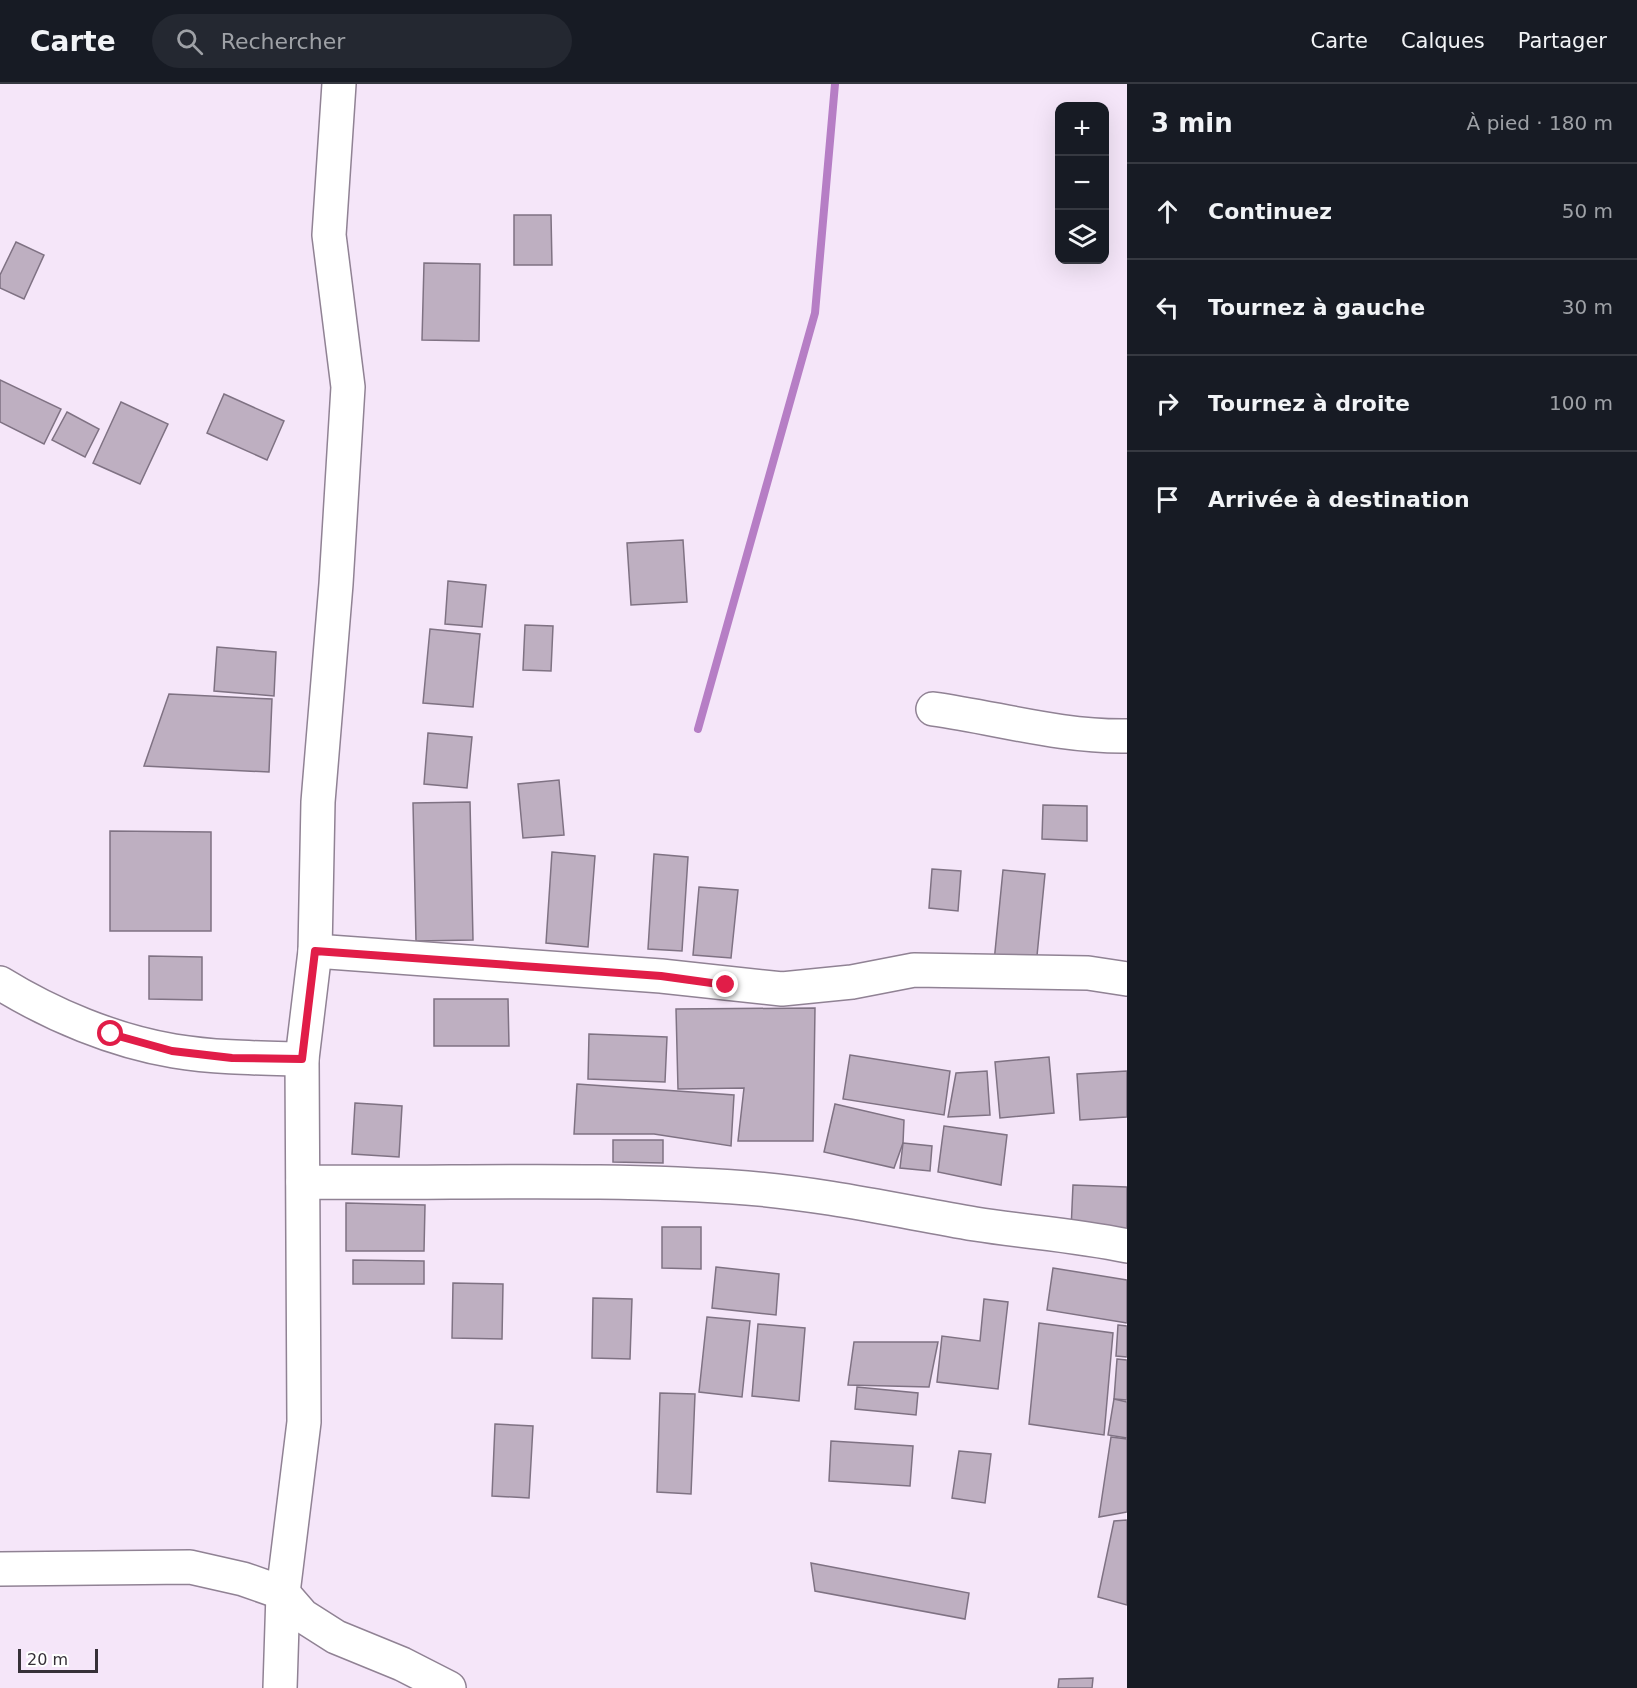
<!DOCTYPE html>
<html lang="fr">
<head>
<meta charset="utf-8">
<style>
	body { margin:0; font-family:"DejaVu Sans",sans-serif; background:#242831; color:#f1f3f6 }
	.controls { position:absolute; right:18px; top:18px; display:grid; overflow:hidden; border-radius:12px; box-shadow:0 6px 24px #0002 }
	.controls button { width:54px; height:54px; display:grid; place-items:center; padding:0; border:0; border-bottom:2px solid #363941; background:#171b24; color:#f1f3f6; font:30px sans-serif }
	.scale { position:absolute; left:18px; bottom:15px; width:80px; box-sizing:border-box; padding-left:6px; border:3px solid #363038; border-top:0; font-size:16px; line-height:21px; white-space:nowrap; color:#363038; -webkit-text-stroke:4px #fff; paint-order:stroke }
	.stop { position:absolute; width:18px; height:18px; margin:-14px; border:4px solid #e11d48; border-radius:50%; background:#fff }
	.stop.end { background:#e11d48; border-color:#fff; box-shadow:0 2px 6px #0008 }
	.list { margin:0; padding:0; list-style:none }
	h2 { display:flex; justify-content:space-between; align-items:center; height:78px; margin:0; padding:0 24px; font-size:26px }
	h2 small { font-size:20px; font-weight:400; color:#9ea1a6 }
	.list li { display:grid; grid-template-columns:39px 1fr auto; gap:18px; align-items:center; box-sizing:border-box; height:96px; padding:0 24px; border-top:2px solid #363941 }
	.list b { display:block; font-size:22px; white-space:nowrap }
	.list em { font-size:20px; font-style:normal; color:#9ea1a6 }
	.icon { flex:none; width:33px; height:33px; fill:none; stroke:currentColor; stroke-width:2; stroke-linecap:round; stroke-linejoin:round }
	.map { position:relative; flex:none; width:1127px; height:1604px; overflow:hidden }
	header { display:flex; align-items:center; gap:36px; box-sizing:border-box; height:84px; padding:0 30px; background:#171b24; border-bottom:2px solid #363941 }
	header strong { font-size:28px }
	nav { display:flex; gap:33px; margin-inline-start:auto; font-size:21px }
	.search { width:420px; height:54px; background:#242831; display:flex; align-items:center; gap:15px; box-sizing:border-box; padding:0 21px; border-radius:33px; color:#9ea1a6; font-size:22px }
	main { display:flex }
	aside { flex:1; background:#171b24 }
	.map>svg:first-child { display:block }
</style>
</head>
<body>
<header>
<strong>Carte</strong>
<div class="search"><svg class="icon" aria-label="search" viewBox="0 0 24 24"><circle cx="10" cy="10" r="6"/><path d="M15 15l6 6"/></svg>Rechercher</div>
<nav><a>Carte</a><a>Calques</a><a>Partager</a></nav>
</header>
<main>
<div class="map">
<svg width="1127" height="1604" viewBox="0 0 1127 1604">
	<rect width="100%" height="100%" fill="#f5e6f9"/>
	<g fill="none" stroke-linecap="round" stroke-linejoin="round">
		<polyline stroke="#b67ec5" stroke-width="8" points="698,645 815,229 835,0"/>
	</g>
	<g fill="#beafc1" stroke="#7f7283" stroke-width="1.5">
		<polygon points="514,131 551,131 552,181 514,181"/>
		<polygon points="16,158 44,171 24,215 0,204 0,191"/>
		<polygon points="424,179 480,180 479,257 422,256"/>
		<polygon points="0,296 61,325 44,360 0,338"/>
		<polygon points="224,310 284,337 267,376 207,349"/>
		<polygon points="121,318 168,340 140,400 93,379"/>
		<polygon points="67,328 99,345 85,373 52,356"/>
		<polygon points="683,456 687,518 631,521 627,459"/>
		<polygon points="448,497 486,501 482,543 445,540"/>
		<polygon points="525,541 553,542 551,587 523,586"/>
		<polygon points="430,545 480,550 473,623 423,619"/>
		<polygon points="217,563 276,568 274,612 214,607"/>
		<polygon points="169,610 272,615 269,688 144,682"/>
		<polygon points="428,649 472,653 467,704 424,700"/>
		<polygon points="559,696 564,751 523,754 518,700"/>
		<polygon points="470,718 473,856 416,857 413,719"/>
		<polygon points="1043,721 1087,722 1087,757 1042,755"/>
		<polygon points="110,747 211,748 211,847 110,847"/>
		<polygon points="552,768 595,772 588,863 546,859"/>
		<polygon points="654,770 688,773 682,867 648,865"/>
		<polygon points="932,785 961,787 958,827 929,824"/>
		<polygon points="1003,786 1045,790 1036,882 994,878"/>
		<polygon points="699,803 738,806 731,874 693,871"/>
		<polygon points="149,872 202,873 202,916 149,915"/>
		<polygon points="434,915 508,915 509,962 434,962"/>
		<polygon points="815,924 813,1057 738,1057 744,1004 678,1005 676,925"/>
		<polygon points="589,950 667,953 665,998 588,995"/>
		<polygon points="850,971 950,987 944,1031 843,1015"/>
		<polygon points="1049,973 1054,1029 1000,1034 995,978"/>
		<polygon points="987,987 990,1031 948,1033 956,989"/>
		<polygon points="1127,987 1127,1033 1080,1036 1077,990"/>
		<polygon points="577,1000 734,1011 731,1062 654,1050 574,1050"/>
		<polygon points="355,1019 402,1022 399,1073 352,1070"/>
		<polygon points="835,1020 904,1036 903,1059 894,1084 824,1068"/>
		<polygon points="944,1042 1007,1051 1001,1101 938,1088"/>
		<polygon points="613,1056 663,1056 663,1079 613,1078"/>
		<polygon points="903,1059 932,1062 930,1087 900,1084"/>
		<polygon points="1073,1101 1127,1103 1127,1148 1071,1146"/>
		<polygon points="346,1119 425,1121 424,1167 346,1167"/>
		<polygon points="662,1143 701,1143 701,1185 662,1184"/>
		<polygon points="353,1176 424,1177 424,1200 353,1200"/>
		<polygon points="716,1183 779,1190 776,1231 712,1224"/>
		<polygon points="1053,1184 1127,1196 1127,1239 1047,1226"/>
		<polygon points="453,1199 503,1200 502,1255 452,1254"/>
		<polygon points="593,1214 632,1215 630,1275 592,1274"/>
		<polygon points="984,1215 1008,1218 998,1305 937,1298 942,1252 980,1257"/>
		<polygon points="707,1233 750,1237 742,1313 699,1308"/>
		<polygon points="1039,1239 1113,1249 1104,1351 1029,1340"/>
		<polygon points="758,1240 805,1244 799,1317 752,1312"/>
		<polygon points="1118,1241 1127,1242 1127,1273 1116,1272"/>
		<polygon points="854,1258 938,1258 929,1303 848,1301"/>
		<polygon points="1117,1275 1127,1276 1127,1316 1114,1315"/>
		<polygon points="857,1303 918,1309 916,1331 855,1325"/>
		<polygon points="660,1309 695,1310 691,1410 657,1408"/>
		<polygon points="1114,1315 1127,1318 1127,1354 1108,1351"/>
		<polygon points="495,1340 533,1342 529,1414 492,1412"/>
		<polygon points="1111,1353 1127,1355 1127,1428 1099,1433"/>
		<polygon points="831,1357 913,1362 910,1402 829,1397"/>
		<polygon points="959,1367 991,1370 985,1419 952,1414"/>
		<polygon points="1127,1436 1127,1521 1098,1513 1114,1437"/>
		<polygon points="811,1479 969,1509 965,1535 815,1507"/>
		<polygon points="1093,1594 1092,1604 1058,1604 1059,1595"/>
	</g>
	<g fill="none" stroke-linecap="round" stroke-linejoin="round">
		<defs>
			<g id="street">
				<path d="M933 625C998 634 1060 653 1127 652"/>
				<polyline points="315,867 661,892 782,905 852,898 914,886 1088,889 1127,895"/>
				<path d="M0 899C52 931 114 957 174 967 217 974 259 974 302 975"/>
				<path d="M303 1098C451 1100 599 1093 747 1104 824 1110 899 1127 975 1140 1025 1148 1077 1151 1127 1162"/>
				<polyline points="0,1485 190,1483 243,1495 283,1509 303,1532 336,1553 402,1580 449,1604"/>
				<polyline points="280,1604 283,1509 304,1338 302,975 315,867 318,718 336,500 348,303 329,151 339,0"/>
			</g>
		</defs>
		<use href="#street" stroke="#908294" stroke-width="36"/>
		<use href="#street" stroke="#fff" stroke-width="33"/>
	</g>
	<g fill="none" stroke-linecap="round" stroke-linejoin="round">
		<polyline stroke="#e11d48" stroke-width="8" points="111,950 172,967 232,974 302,975 315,867 661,892 726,901"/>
	</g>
</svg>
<div class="controls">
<button>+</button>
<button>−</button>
<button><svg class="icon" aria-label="layers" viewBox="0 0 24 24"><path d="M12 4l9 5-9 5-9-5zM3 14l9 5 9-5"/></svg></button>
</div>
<div class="scale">20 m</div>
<div class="stop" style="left:111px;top:950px"></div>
<div class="stop end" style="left:726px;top:901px"></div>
</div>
<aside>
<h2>3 min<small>À pied · 180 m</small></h2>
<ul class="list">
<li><svg class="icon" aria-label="ahead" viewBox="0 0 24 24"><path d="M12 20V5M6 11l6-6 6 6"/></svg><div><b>Continuez</b></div><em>50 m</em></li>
<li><svg class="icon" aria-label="left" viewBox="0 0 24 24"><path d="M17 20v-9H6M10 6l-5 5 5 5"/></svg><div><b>Tournez à gauche</b></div><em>30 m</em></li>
<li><svg class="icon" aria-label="right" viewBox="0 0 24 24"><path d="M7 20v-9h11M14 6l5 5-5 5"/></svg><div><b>Tournez à droite</b></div><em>100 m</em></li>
<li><svg class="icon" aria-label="arrive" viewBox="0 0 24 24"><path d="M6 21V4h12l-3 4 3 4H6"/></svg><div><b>Arrivée à destination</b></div></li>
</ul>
</aside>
</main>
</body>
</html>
